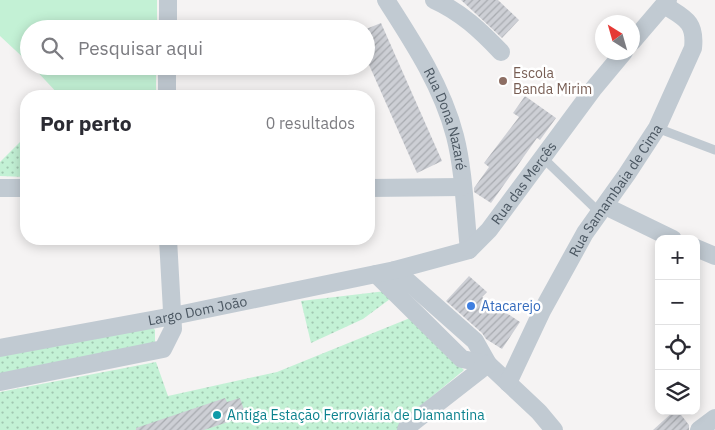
<!DOCTYPE html>
<html lang="pt">
<head>
<meta charset="utf-8">
<style>
	body { margin:0; font-family:"IBM Plex Sans",sans-serif; background:#f7f7f7; color:#2b2b33 }
	.controls { position:absolute; right:15px; bottom:15px; display:grid; overflow:hidden; border-radius:10px; box-shadow:0 2px 12px #0003 }
	.controls button { width:45px; height:45px; display:grid; place-items:center; padding:0; border:0; border-bottom:1px solid #e1e1e2; background:#fff; color:#2b2b33; font:25px sans-serif }
	.compass { position:absolute; left:595px; top:15px; width:45px; height:45px; border-radius:50%; background:#fff; box-shadow:0 2px 12px #0003; rotate:323deg }
	.list { margin:0; padding:0; list-style:none }
	h2 { display:flex; justify-content:space-between; align-items:center; height:65px; margin:0; padding:0 20px; font-size:21px }
	h2 small { font-size:16px; font-weight:400; color:#7c7c81 }
	.icon { flex:none; width:28px; height:28px; fill:none; stroke:currentColor; stroke-width:2; stroke-linecap:round; stroke-linejoin:round }
	.map { position:relative; flex:none; width:715px; height:430px; overflow:hidden }
	.search { position:absolute; background:#fff; box-shadow:0 2px 12px #0003; left:20px; top:20px; width:355px; height:55px; display:flex; align-items:center; gap:12px; box-sizing:border-box; padding:0 18px; border-radius:28px; color:#7c7c81; font-size:19px }
	.panel { position:absolute; background:#fff; box-shadow:0 2px 12px #0003; left:20px; top:90px; width:355px; height:155px; border-radius:20px }
	.map>svg:first-child { display:block }
</style>
</head>
<body>
<div class="map">
<svg width="715" height="430" viewBox="0 0 715 430">
	<defs>
		<pattern id="park-dots" width="8" height="8" patternUnits="userSpaceOnUse" patternTransform="scale(1.25)"><rect width="8" height="8" fill="#c3f1d5"/><path d="M2 2h.1M6 6h.1" fill="none" stroke="#a0c6b0" stroke-width="1.8" stroke-linecap="round"/></pattern>
		<pattern id="building-hatch" width="6" height="6" patternUnits="userSpaceOnUse" patternTransform="scale(1.25)"><rect width="6" height="6" fill="#cdcfd5"/><path d="M-1 1l2-2M0 6l6-6M5 7l2-2" fill="none" stroke="#a8abb0"/></pattern>
	</defs>
	<rect width="100%" height="100%" fill="#f5f3f3"/>
	<g fill="url(#park-dots)">
		<polygon points="26,136 26,177 0,176 0,162"/>
		<polygon points="386,291 390,299 363,319 311,343 301,301"/>
		<polygon points="410,318 464,370 401,422 399,430 0,430 0,392 156,362 168,396 277,372"/>
		<polygon points="151,325 155,330 155,344 0,376 0,356"/>
	</g>
	<g fill="#c3f1d5">
		<polygon points="0,0 157,0 157,29 29,29 29,63 0,36"/>
		<polygon points="32,66 156,66 156,96 60,96"/>
	</g>
	<g fill="url(#building-hatch)">
		<polygon points="461,0 498,0 519,20 502,38"/>
		<polygon points="381,23 442,161 417,173 366,58 366,29"/>
		<polygon points="525,96 556,118 540,140 537,138 491,203 474,192 474,188 489,167 484,163 519,117 513,113"/>
		<polygon points="469,276 487,292 482,297 520,322 502,349 486,339 482,333 446,301"/>
		<polygon points="225,398 227,402 240,398 246,416 204,430 136,430 136,428"/>
		<polygon points="674,411 678,411 689,425 689,430 653,430"/>
	</g>
	<g fill="none" stroke-linecap="round" stroke-linejoin="round">
		<g stroke="#c1cad2" stroke-width="9">
			<polyline points="657,128 715,150"/>
			<polyline points="542,157 600,213"/>
		</g>
		<g stroke="#c1cad2" stroke-width="18">
			<path id="s1" d="M386 0C413 42 442 86 455 136 464 171 465 213 469 250"/>
			<path d="M434 0C461 12 481 31 501 52"/>
			<polyline points="168,29 168,0"/>
			<polyline points="632,42 668,0"/>
			<polyline points="167,96 167,66"/>
			<polyline points="0,188 26,188"/>
			<polyline points="369,188 462,187"/>
			<polyline points="605,206 673,239"/>
			<polyline points="696,248 715,256"/>
			<polyline points="395,270 475,341 488,364 539,412 554,430"/>
			<polyline points="376,274 462,359 488,364"/>
			<path id="s2" d="M0 348 173 316 395 270 469 250 489 230 594 88 624 52"/>
			<polyline points="0,382 163,349 173,329 168,239"/>
			<path id="s3" d="M508 383 542 311 585 233 627 174 657 128 693 48C696 21 684 18 664 5"/>
			<polyline points="406,430 407,427 488,364"/>
			<polyline points="699,430 715,418"/>
		</g>
	</g>
	<circle fill="#8d6e63" stroke="#fff" stroke-width="2" cx="503" cy="81" r="5"/>
	<circle fill="#3f7fe0" stroke="#fff" stroke-width="2" cx="471" cy="306" r="5"/>
	<circle fill="#0f9aa8" stroke="#fff" stroke-width="2" cx="217" cy="415" r="5"/>
	<g text-anchor="middle" stroke-width="5" stroke-linejoin="round" paint-order="stroke">
		<g font-size="14" fill="#785e54" stroke="#fff" text-anchor="start">
			<text x="513" y="78">Escola<tspan x="513" dy="16">Banda Mirim</tspan></text>
		</g>
		<g font-size="14" fill="#4a5661" stroke="#fff">
			<text dy="5" stroke="none"><textPath href="#s1" startOffset="134">Rua Dona Nazaré</textPath></text>
			<text dy="5" stroke="none"><textPath href="#s2" startOffset="566">Rua das Mercês</textPath></text>
			<text dy="5" stroke="none"><textPath href="#s3" startOffset="221">Rua Samambaia de Cima</textPath></text>
			<text dy="5" stroke="none"><textPath href="#s2" startOffset="201">Largo Dom João</textPath></text>
		</g>
		<g font-size="14" fill="#366cbe" stroke="#fff" text-anchor="start">
			<text x="481" y="311">Atacarejo</text>
		</g>
		<g font-size="14" fill="#0d838f" stroke="#fff" text-anchor="start">
			<text x="227" y="420">Antiga Estação Ferroviária de Diamantina</text>
		</g>
	</g>
</svg>
<div class="controls">
<button>+</button>
<button>−</button>
<button><svg class="icon" aria-label="locate" viewBox="0 0 24 24"><circle cx="12" cy="12" r="6"/><path d="M12 2v4M12 18v4M2 12h4M18 12h4"/></svg></button>
<button><svg class="icon" aria-label="layers" viewBox="0 0 24 24"><path d="M12 4l9 5-9 5-9-5zM3 14l9 5 9-5"/></svg></button>
</div>
<svg class="compass" viewBox="-18 -18 36 36"><path d="M0-13l5 13h-10z" fill="#e53935"/><path d="M0 13l5-13h-10z" fill="#7c7c81"/></svg>
<div class="search"><svg class="icon" aria-label="search" viewBox="0 0 24 24"><circle cx="10" cy="10" r="6"/><path d="M15 15l6 6"/></svg>Pesquisar aqui</div>
<section class="panel">
<h2>Por perto<small>0 resultados</small></h2>
<ul class="list">
</ul>
</section>
</div>
</body>
</html>
